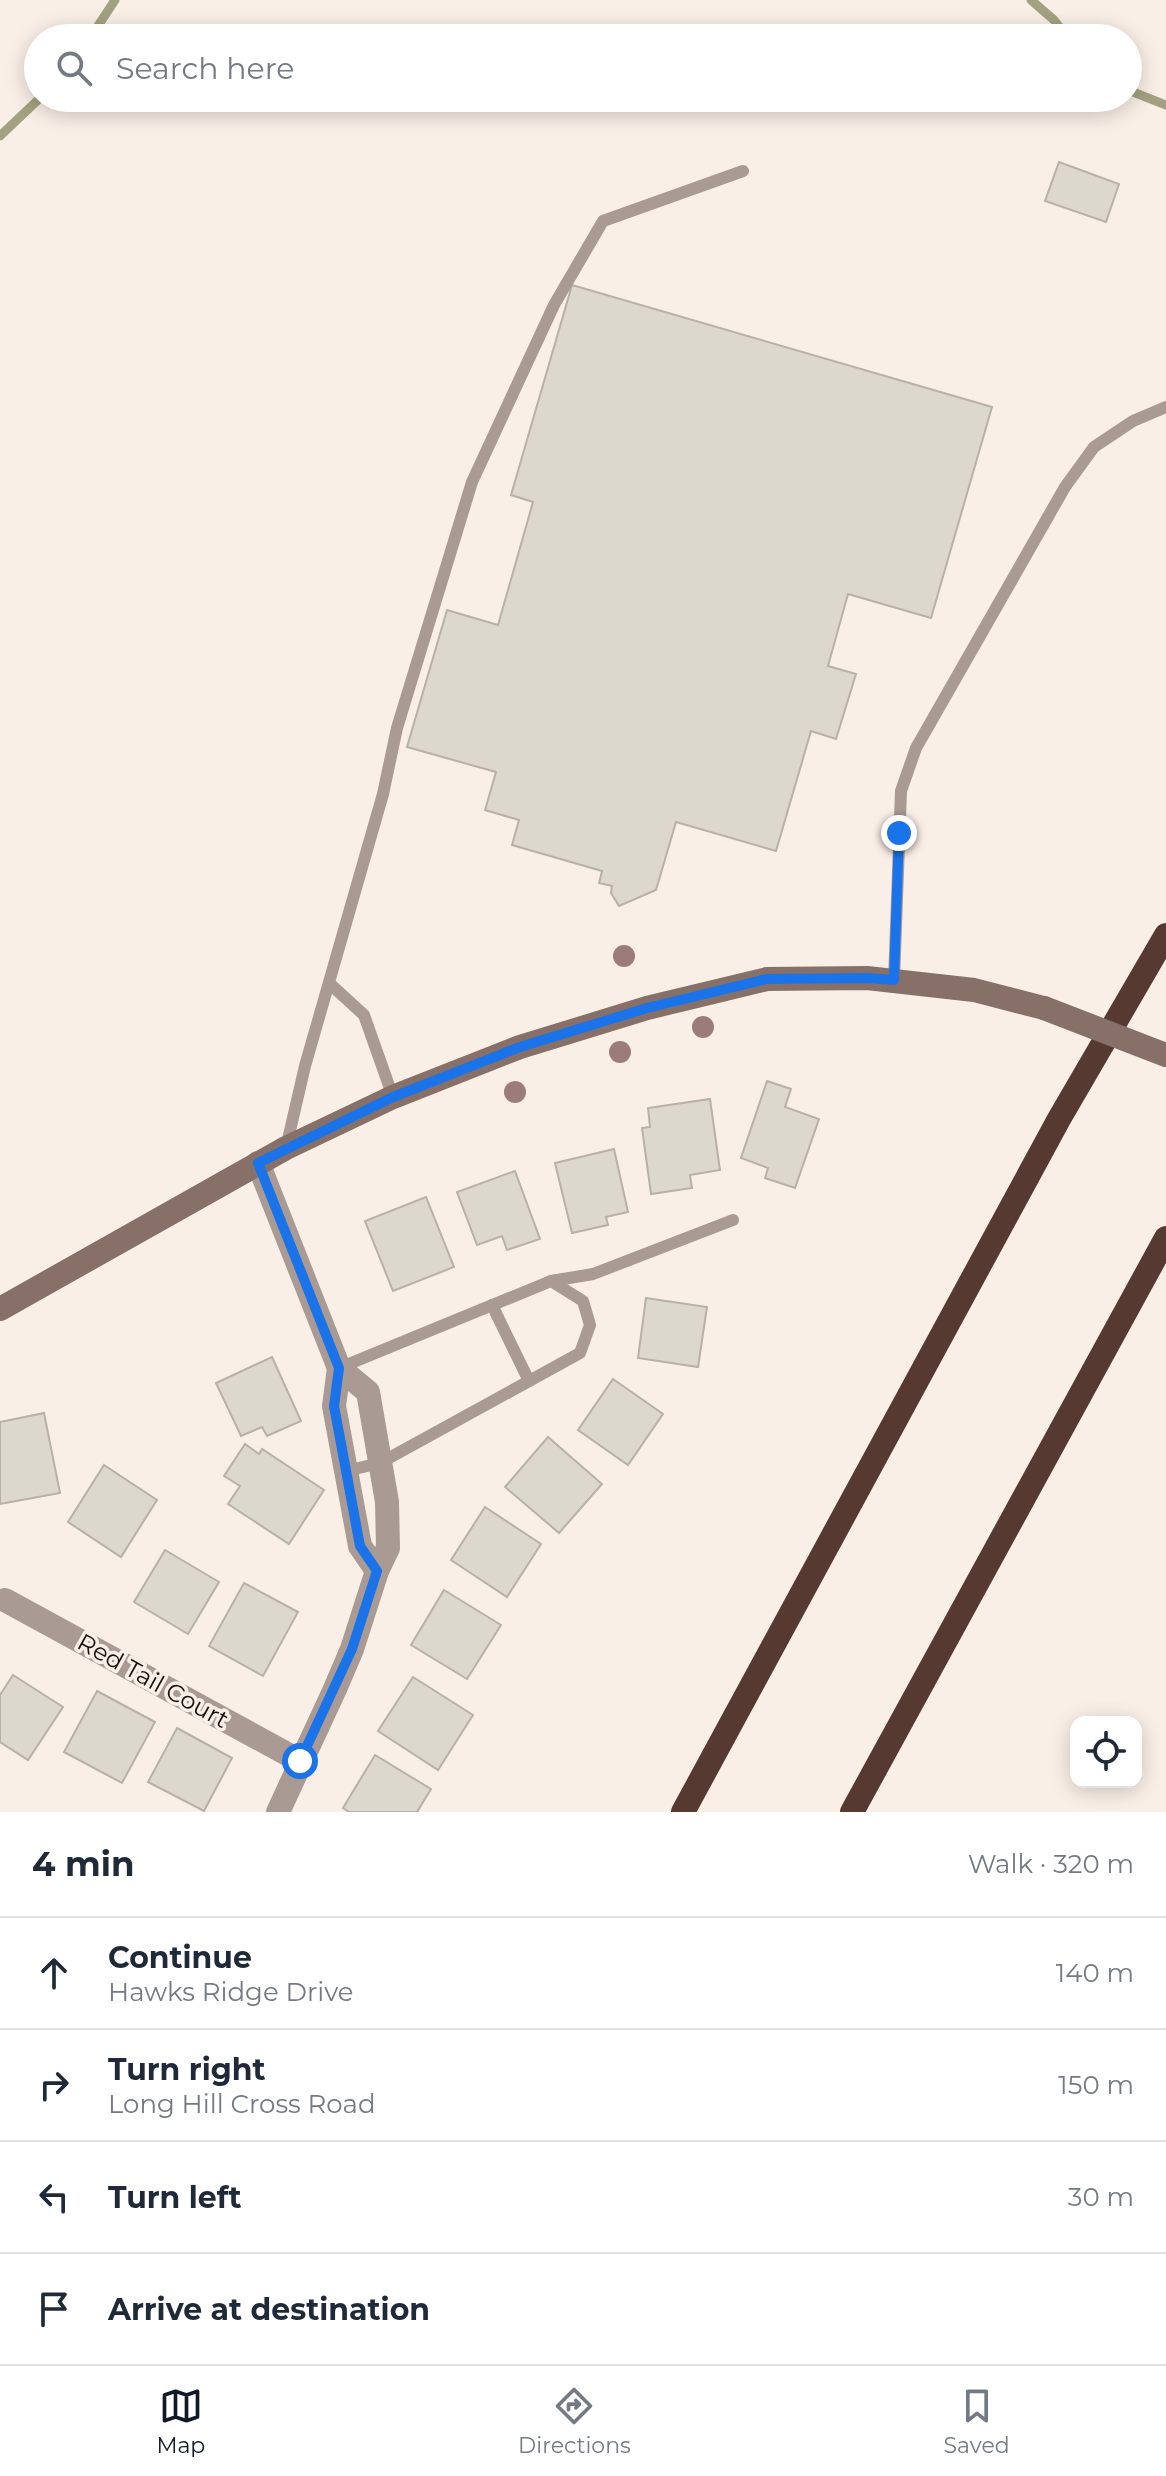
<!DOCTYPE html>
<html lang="en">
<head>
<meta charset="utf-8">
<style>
	body { margin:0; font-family:Montserrat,sans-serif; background:#f6f6f7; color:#1f2937 }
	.controls { position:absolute; right:24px; bottom:24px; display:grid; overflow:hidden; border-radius:16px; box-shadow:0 4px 20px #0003 }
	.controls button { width:72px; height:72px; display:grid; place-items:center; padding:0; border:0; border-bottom:2px solid #e0e1e3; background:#fff; color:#1f2937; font:40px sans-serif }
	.stop { position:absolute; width:24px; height:24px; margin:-18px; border:6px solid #1a73e8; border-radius:50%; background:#fff }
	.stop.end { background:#1a73e8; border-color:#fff; box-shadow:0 2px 8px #0008 }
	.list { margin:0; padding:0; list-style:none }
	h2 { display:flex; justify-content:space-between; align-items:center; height:104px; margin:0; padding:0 32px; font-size:34px }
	h2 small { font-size:26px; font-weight:400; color:#747a83 }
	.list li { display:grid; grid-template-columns:52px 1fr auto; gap:24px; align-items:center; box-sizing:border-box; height:112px; padding:0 32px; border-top:2px solid #e0e1e3 }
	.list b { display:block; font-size:30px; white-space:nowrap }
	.list p { margin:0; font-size:26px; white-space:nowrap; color:#747a83 }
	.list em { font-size:26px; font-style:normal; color:#747a83 }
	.icon { flex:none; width:44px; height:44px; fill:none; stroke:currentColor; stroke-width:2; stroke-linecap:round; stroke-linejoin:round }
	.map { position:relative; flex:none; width:1166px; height:1812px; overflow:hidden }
	.search { position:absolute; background:#fff; box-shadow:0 4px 20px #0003; left:24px; right:24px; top:24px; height:88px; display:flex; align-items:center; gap:20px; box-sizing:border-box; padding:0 28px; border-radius:44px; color:#747a83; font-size:30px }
	.sheet { height:552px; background:#fff }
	nav { display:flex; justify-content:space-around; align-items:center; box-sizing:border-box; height:112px; border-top:2px solid #e0e1e3; background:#fff; font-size:22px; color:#747a83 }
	nav a { display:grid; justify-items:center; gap:4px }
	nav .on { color:#111827 }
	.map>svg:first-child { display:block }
</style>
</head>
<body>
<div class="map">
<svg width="1166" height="1812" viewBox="0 0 1166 1812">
	<rect width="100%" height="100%" fill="#faefe7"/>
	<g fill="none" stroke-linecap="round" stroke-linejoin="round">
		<g stroke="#a2a181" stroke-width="9">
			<polyline points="1031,0 1054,20 1068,38"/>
			<polyline points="90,38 115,0"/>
			<polyline points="1128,90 1166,105"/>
			<polyline points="0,136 40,98"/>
		</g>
	</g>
	<g fill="#ddd8cd" stroke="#b7b1a7" stroke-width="2">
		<polygon points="1059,162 1119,184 1106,222 1045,201"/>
		<polygon points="572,285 992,407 931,618 848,594 828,666 856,674 836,739 811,731 776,851 676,822 656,890 619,906 611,893 612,886 599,883 602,871 512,845 519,820 485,810 496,772 407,747 447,610 498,625 533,502 511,495"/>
		<polygon points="767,1081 791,1089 785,1107 819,1119 795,1188 765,1178 768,1168 741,1158"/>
		<polygon points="710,1099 720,1170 690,1175 692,1188 651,1194 642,1128 650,1127 648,1108"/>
		<polygon points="614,1149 628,1212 606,1217 608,1225 572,1233 555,1163"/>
		<polygon points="515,1171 540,1239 507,1250 502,1236 477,1245 457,1192"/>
		<polygon points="426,1197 454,1267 393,1291 365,1221"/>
		<polygon points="646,1298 707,1307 698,1367 638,1358"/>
		<polygon points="272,1357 301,1421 267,1436 262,1427 241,1436 216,1383"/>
		<polygon points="613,1379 663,1414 628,1465 578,1430"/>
		<polygon points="44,1413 60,1493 0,1504 0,1422"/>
		<polygon points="548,1437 602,1484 559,1533 505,1487"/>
		<polygon points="245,1444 259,1454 262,1449 324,1490 289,1544 228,1504 240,1486 224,1476"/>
		<polygon points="104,1465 157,1500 121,1557 68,1522"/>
		<polygon points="485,1507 541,1544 507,1597 451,1560"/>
		<polygon points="165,1550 219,1582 188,1634 134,1602"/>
		<polygon points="244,1583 298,1612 263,1676 209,1646"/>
		<polygon points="444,1590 501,1625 467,1679 411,1645"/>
		<polygon points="13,1675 63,1707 28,1760 0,1742 0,1695"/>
		<polygon points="413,1677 473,1715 438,1770 378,1731"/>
		<polygon points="97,1691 155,1722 122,1783 64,1752"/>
		<polygon points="177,1728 232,1758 204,1811 148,1782"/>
		<polygon points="375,1755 431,1789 417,1812 349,1812 343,1808"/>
	</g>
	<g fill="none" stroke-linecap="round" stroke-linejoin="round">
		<g stroke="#a99a94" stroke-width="12">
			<polyline points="894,980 901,791 916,748 1065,487 1094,447 1133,421 1166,407"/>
			<polyline points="329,983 364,1015 393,1097"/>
			<polyline points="286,1148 305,1066 383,794 397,728 472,482 554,305 603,221 743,171"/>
			<polyline points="551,1281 593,1274 733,1220"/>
			<polyline points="492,1305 529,1381"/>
			<polyline points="339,1368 551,1281 583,1301 590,1325 580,1353 380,1463 346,1471"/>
		</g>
		<g stroke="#a99a94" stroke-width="24">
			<polyline points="258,1163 339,1368 368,1392 387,1502 388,1548 377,1571 352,1649 335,1689 278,1812"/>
			<polyline points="339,1368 334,1406 360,1546 377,1571"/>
			<polyline points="5,1600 300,1761"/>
		</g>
		<polyline stroke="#867068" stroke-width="24" points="0,1309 286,1148 393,1097 520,1047 647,1008 767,979 867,978 974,990 1044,1008"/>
		<g stroke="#563930" stroke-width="24">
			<polyline points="683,1812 1059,1119 1166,935"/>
			<polyline points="852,1812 1166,1238"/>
		</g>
		<polyline stroke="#867068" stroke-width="24" points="1044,1008 1166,1055"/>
	</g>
	<g fill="#9b7c7b">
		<circle cx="624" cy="956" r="11"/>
		<circle cx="703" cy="1027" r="11"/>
		<circle cx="620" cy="1052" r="11"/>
		<circle cx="515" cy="1092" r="11"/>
	</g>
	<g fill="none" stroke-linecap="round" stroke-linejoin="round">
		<polyline stroke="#1a73e8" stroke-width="10" points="300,1761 352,1649 377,1571 360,1546 334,1406 339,1368 258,1163 393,1097 520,1047 647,1008 767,979 867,978 894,980 899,833"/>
	</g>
	<g text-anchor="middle" stroke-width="7" stroke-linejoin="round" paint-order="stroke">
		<g font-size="24" fill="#15110f" stroke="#faefe7">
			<text transform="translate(153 1681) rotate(29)" y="8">Red Tail Court</text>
		</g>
	</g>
</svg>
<div class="controls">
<button><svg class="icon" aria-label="locate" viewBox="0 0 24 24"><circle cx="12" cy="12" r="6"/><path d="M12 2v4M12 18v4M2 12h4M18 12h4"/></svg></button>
</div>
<div class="stop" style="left:300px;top:1761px"></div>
<div class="stop end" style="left:899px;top:833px"></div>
<div class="search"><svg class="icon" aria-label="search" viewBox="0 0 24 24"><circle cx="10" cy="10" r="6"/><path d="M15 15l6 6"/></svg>Search here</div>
</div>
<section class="sheet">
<h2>4 min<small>Walk · 320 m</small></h2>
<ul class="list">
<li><svg class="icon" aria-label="ahead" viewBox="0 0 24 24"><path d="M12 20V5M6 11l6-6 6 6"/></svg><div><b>Continue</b><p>Hawks Ridge Drive</p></div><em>140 m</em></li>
<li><svg class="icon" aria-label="right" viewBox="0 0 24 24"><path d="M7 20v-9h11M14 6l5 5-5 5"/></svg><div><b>Turn right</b><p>Long Hill Cross Road</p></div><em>150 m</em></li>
<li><svg class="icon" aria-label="left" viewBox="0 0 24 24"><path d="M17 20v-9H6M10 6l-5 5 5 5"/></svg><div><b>Turn left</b></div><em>30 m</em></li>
<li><svg class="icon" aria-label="arrive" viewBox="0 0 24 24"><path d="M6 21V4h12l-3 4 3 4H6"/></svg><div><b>Arrive at destination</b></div></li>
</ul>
</section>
<nav>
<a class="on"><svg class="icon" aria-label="map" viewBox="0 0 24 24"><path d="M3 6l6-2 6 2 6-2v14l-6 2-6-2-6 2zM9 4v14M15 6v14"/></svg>Map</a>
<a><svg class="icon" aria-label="directions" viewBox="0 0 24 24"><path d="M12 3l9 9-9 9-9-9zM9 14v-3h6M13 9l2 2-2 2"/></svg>Directions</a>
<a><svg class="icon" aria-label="saved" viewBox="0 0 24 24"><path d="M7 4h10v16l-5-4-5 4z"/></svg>Saved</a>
</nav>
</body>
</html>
